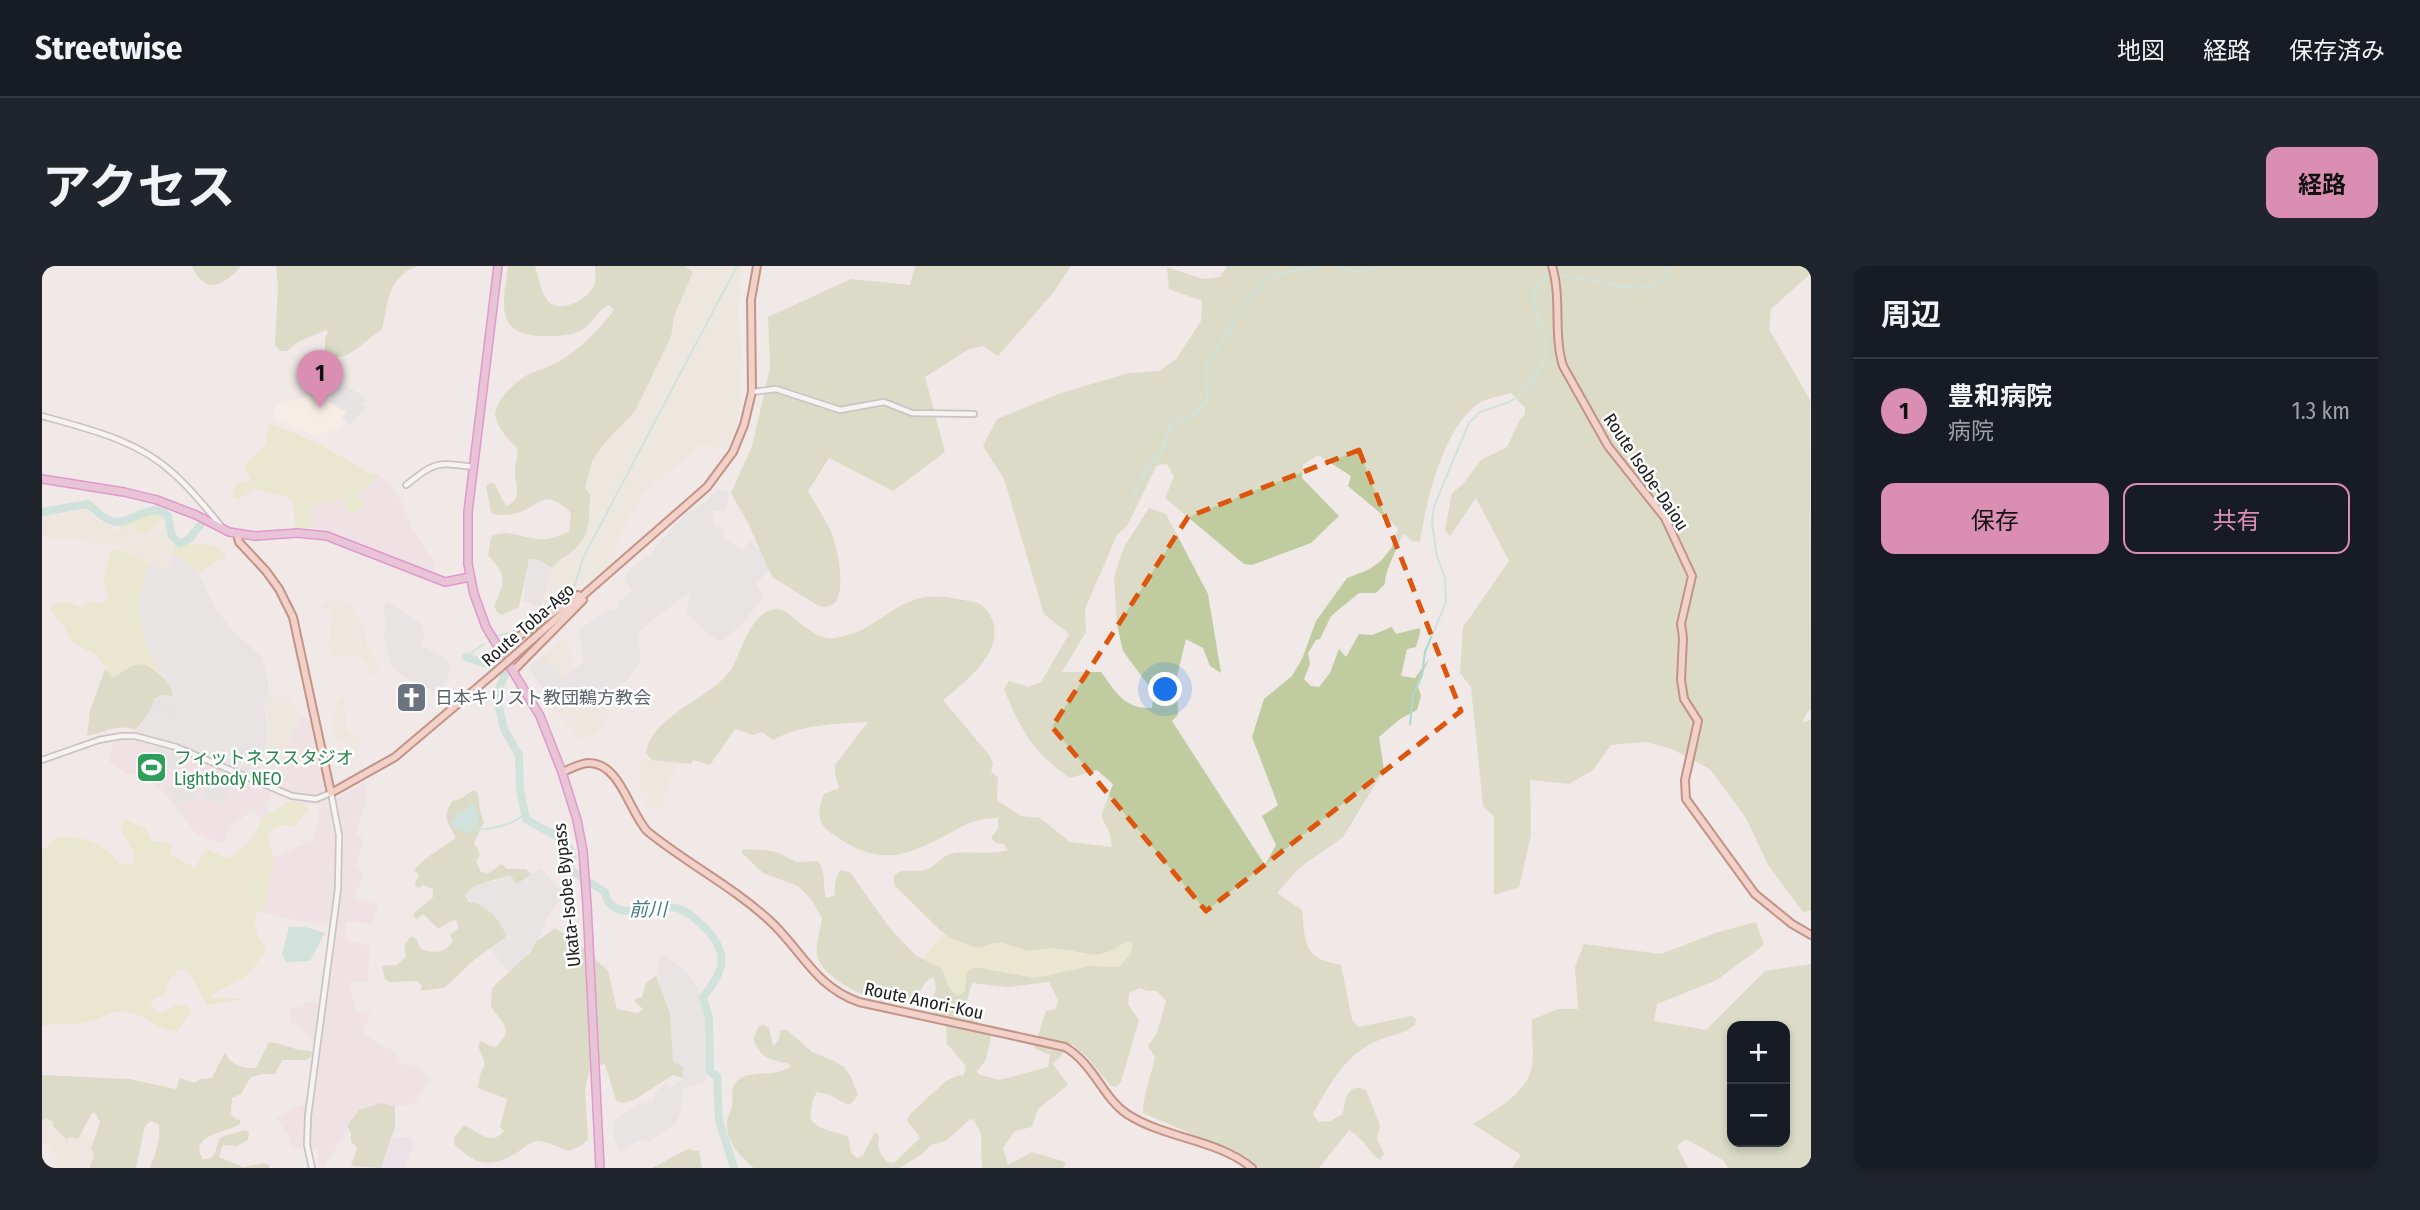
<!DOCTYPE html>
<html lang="ja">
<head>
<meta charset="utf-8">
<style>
	body { margin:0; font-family:"Fira Sans Condensed","Noto Sans JP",sans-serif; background:#20242c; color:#f1f3f6 }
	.controls { position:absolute; right:21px; bottom:21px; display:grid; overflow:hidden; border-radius:14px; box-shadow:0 4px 10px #0003 }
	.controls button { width:63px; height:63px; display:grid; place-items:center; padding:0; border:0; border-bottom:2px solid #363941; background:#171b24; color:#f1f3f6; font:35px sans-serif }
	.you { position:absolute; left:1124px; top:424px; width:24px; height:24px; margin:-18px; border:5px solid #fff; border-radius:50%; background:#1a73e8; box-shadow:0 0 0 10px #1a73e833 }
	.badge { display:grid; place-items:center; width:46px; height:46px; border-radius:50%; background:#da8fb2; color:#111; font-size:23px; font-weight:700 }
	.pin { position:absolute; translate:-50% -58px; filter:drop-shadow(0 2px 4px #0008) }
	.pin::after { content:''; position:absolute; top:37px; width:24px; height:21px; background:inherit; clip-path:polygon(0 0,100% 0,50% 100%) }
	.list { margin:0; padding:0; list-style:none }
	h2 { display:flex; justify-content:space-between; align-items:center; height:91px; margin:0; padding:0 28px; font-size:30px }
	h2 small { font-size:23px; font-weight:400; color:#9ea1a6 }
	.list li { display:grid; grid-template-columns:46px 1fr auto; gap:21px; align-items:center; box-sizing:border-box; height:105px; padding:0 28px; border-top:2px solid #363941 }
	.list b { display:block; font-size:26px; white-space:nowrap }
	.list p { margin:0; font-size:23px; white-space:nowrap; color:#9ea1a6 }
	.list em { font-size:23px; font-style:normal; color:#9ea1a6 }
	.actions { display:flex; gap:14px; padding:21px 28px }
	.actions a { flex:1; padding:16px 0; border:2px solid #da8fb2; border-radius:14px; text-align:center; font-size:24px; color:#da8fb2 }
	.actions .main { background:#da8fb2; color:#111 }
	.map { position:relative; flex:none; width:1769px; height:902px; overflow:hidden; border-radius:14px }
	header { display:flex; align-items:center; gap:42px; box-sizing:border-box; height:98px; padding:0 35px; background:#171b24; border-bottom:2px solid #363941 }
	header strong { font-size:33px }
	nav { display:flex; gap:38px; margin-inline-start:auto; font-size:24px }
	.intro { display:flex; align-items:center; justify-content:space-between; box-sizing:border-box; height:168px; padding:0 42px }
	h1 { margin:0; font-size:49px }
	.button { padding:18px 32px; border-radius:14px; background:#da8fb2; color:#111; font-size:24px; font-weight:700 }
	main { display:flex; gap:42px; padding:0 42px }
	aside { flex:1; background:#171b24; border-radius:14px; box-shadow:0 4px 10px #0003 }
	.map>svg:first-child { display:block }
</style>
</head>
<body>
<header>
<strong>Streetwise</strong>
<nav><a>地図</a><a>経路</a><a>保存済み</a></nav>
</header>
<div class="intro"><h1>アクセス</h1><a class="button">経路</a></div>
<main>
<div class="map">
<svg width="1769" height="902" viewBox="0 0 1769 902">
	<rect width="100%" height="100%" fill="#f0e9e8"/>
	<g fill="#deddde">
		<polygon points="674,223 687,226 684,245 670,245 672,261 682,262 681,272 700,284 708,275 732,300 714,317 722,330 702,356 679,376 666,368 644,346 648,331 643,329 597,365 598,395 585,415 570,423 503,426 486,401 500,390 520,412 542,396 537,364 565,345 576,342 576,336 590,325 582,313 588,303 605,290 608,291 612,283 643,248 664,236"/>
		<polygon points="132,288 150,300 158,310 173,342 190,364 221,392 226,416 226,427 222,437 226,466 220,492 212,499 235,509 228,524 128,482 90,474 113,432 121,429 130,430 122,411 116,406 101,370 96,340 106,297 114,301 127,296"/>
		<polygon points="487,293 497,294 510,302 499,343 482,335 484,303"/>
		<polygon points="345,336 380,358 383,368 378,379 405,393 408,400 406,412 397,428 361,410 350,400 342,372 343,355 341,340"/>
		<polygon points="498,602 520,626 519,632 506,650 491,685 476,700 465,706 449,683 464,671 423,629 428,622 444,615 453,615 468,609 475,617"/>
		<polygon points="622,688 647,709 658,726 664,758 664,816 641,823 638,849 632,859 607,875 598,874 578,885 570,866 574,853 596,839 612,834 612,827 623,817 628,822 641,812 631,796 628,747 614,710 618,693"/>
	</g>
	<g fill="#efd9e1">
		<polygon points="336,208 349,219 359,235 371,263 393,298 391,309 299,269 270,262 270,241 274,237 285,238 299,232 302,235 323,238 316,231"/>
		<polygon points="261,450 269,456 285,537 325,515 324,536 313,569 322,573 313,600 322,609 312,631 336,639 331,658 303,655 304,674 328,680 326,715 307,717 315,746 329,747 320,767 353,786 360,798 380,804 388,813 371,839 353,840 339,837 317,844 282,902 276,901 276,883 261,884 247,878 248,872 234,851 264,837 271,775 255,757 249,757 248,744 261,740 265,735 278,739 289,659 256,655 221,646 233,591 265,577 272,575 278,538 261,538 230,526 224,542 229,545 220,553 211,545 187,560 184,571 178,577 153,567 122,526 108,515 96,509 85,508 67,497 71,475 80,474 102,475 128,482 227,524 241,495 251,465"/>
	</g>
	<polygon fill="#e5dae8" points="369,871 371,880 363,902 339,902 350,872"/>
	<polygon fill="#fcf2e4" points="304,120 325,132 320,138 323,142 308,160 302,157 293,163 272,170 231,152 235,139 275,126 290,127"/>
	<g fill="#ece4d5">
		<polygon points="643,0 700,0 696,44 702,102 697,112 702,126 695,143 698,147 695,158 685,183 659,179 600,229 573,279 576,294 538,320 525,325 504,342 502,342 505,314 510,302 515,295 537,280 543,222 550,196 560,180 593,145 629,71 632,50 651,6"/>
		<polygon points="43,243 57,255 67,258 71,263 78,265 91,259 95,264 107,265 114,256 119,253 123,255 132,288 125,304 114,301 70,278 53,280 40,274 10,274 0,271 0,250"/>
		<polygon points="290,333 308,338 323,363 324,380 334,393 336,401 334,406 326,410 327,398 319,390 292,390 286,383 290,348 277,341 283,335"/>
		<polygon points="523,370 530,384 532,404 520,412 500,390"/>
		<polygon points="545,424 551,430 554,429 567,442 567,451 555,468 539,474 507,438 516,435 515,426"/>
		<polygon points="226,427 238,433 243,428 261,450 251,465 235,509 212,499 220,492 223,480 226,451 222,437"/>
		<polygon points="302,431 305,465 319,473 316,485 289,469 296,433"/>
		<polygon points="597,493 635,497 623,528 620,543 604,541 606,527 597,525 599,501"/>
		<polygon points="5,852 11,856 24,874 27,871 36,873 40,867 52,875 49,883 52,888 48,902 13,902 14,888 0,875 0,854"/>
	</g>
	<g fill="#e1e4b3">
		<polygon points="227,157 273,176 328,207 336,208 316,231 324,240 315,246 304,245 302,235 299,232 286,238 276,236 270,241 270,262 253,262 251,235 244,231 213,223 197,233 190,230 194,217 209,215 202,199 224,179"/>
		<polygon points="105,247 119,249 123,255 119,253 104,267 97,266 91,259 78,265 78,258"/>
		<polygon points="145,278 170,279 183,287 183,291 156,307 132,288 131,280 137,282"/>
		<path d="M73 282 106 297 96 340 101 370 116 406 101 398 78 406 71 412 54 389 30 376 23 362 7 342C16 334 29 336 38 341L50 335 58 337 67 333 61 315 69 286Z"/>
		<path d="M248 534 261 538 267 543 252 560C225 556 220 571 233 591L221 646H215C208 662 218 671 224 685L206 709 169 729 170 731 202 733 165 739 147 706 137 703 127 715 124 727 112 733 108 739 115 746 122 747C131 739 140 734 150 744L135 766C115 764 107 751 90 747 74 742 63 751 49 755 34 761 15 756 0 760V583L6 580 13 572C39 568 63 577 78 598H89L93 594C92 581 80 573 79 559L83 554 103 562 110 575 126 576 130 581 128 587 131 590 153 602 164 583 184 592 192 589 212 570 220 553Z"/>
		<path d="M903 667 911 673 938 682 951 677H961L986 685 1010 682 1041 688 1072 684 1085 675 1091 677C1092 688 1084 694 1077 701L1048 700 993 712 933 701 925 707 923 725 915 730 907 721 900 703 880 693Z"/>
	</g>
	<g fill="#c0cba0" fill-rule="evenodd">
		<path d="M150 0H199C182 20 164 30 150 0Z"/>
		<path d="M234 0H375C345 12 346 37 340 64 325 71 299 105 283 85V72L286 66 284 64 256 76 245 85H239L233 79 236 20Z"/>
		<path d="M466 0H493C497 11 498 28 507 36 520 47 543 34 551 22 555 14 553 8 553 0H643L651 6 632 50 629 71 593 145 560 180 550 196 543 222 548 228C547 246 549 268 535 281 527 289 517 292 510 302L497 294 487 293 477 341 460 349 455 346 452 340C464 312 465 312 446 289L449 271C464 261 487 275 505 273 512 272 520 268 527 266L529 247C498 217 498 246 465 249 458 249 455 250 449 246L444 221 446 218 452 217 464 240C480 234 474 221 473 208 473 200 475 191 476 183 467 175 458 165 454 153 448 138 475 114 487 108 499 103 510 100 521 93 541 80 558 63 572 44L567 39C555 44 551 57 540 64 529 70 514 70 502 70 452 70 461 37 466 0Z"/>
		<path d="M873 0H1029L1011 27 956 90 941 80 927 83 883 111 903 186 851 225 787 192 766 225C774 240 787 257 792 274 797 291 809 348 777 340L730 311 706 257 689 227 710 180 728 102 726 51 809 13 868 19Z"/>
		<path d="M1185 0H1769V7L1729 43 1727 63 1768 134 1769 443 1764 448 1761 456 1769 454V644L1761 646 1726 599 1704 552 1668 503 1630 483 1604 476 1569 479 1551 504 1527 518 1488 514 1489 569 1477 621 1452 629V551L1441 540 1429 421 1418 407 1421 361 1467 295 1434 232 1408 270 1403 264 1410 227 1421 218 1439 194 1465 181 1477 155 1483 148V142L1469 127C1459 130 1445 132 1437 137 1401 162 1384 235 1378 276L1370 275 1363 268 1360 270C1355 282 1342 308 1343 318L1334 327H1317L1289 350 1278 373 1274 374 1266 387 1268 398 1262 413 1269 420 1277 421 1288 407 1297 383 1304 391 1317 368 1330 369 1350 361 1354 368 1378 362V367L1374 381 1365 383 1359 410 1373 412 1387 393 1375 418 1379 430 1375 444 1358 453 1337 471 1342 504 1301 571 1257 602 1235 627 1260 644C1264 679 1260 692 1299 699L1310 753 1316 761 1370 750 1374 753 1373 759C1362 768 1349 769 1337 774 1303 788 1288 818 1271 848L1277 856 1288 855 1301 848C1303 833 1305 816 1324 824L1338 859 1335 873 1342 888 1338 894C1326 885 1320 871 1307 864L1277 902H1215L1192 886 1101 847C1100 835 1110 805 1113 791L1106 780 1115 767 1124 735 1115 725H1105L1097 722 1087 727 1086 738 1097 754 1079 816 1074 821 1069 820 1045 791 1030 778 1011 798 1026 819 996 843 990 861 973 865 961 882 966 899 990 886 1024 896 1021 902H940L939 868 932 854 928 853 904 875 889 879 880 888 858 902H712C698 891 684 875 685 856 685 850 689 846 690 840 691 830 687 817 701 811 717 805 734 811 749 800L747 798C726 793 721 794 711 773L717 760 722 759 727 762 731 780 736 775 739 764H745L770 786 792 795 802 801 808 809 816 828 811 836 806 839 788 829 775 826 771 833 768 852C777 866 793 864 806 871L809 886 815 892 821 889 833 866 837 870C835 881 837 889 846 896L852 897 878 872 865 854 868 848 904 815 917 809 921 810 924 800 905 778 904 760 889 744 894 721 891 711C879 715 879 733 865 737 840 742 781 716 775 689 773 678 779 663 780 652L769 633 756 620 721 607 699 586 701 583 723 584 737 587 754 596 776 595C785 607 780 619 784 632L792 630 794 613 798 604 808 606 847 661 873 689 900 703 907 721 915 730 923 725 925 706 933 701 993 712 1048 700 1077 701 1089 688 1091 678 1085 675 1072 684 1054 689 1010 682 986 685 961 677H951L938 682 929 680 911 673 899 665 853 620C845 599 872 607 883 604 893 601 897 593 906 589 920 583 948 590 966 584L962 578 954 577 949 572 956 563V552C934 552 925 558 906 568 862 592 836 600 792 569 774 557 775 547 782 528L797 522 793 508V499L826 456C793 458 760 458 731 474L720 466 711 469 693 463 668 499 651 494 649 498 610 494 604 487C610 449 668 433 688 405 701 386 709 337 741 344 756 353 772 374 792 372 842 366 855 319 915 333 921 334 930 335 936 337 942 340 947 346 950 353 963 385 924 416 901 434L948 490 951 497 949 506 956 511 955 534 979 550 998 552 1028 576 1070 581 1068 567 1059 550 1071 518 1055 504 1028 512C992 488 978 463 962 423L967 415 987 421 999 416 1027 368 1002 348 962 213 941 180 955 153 1019 127 1087 107 1117 105 1134 93 1159 55 1160 35 1127 23 1125 1 1161 13 1178 11ZM1276 189 1309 210 1306 220 1356 262 1350 281 1339 295 1326 304 1305 312 1274 355 1260 393 1250 410 1222 433 1210 471 1236 539 1220 550 1234 579 1223 599 1130 455 1136 449 1135 410 1144 373 1161 382 1168 400 1179 407 1166 328 1124 248 1107 242 1082 281 1072 311 1075 359 1081 385 1112 427 1110 442C1082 443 1074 426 1059 406H1020L1044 366 1043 343 1075 269 1085 260 1115 199 1125 198 1132 211 1123 232 1202 298 1210 299 1269 277 1297 250 1260 212 1261 199ZM1007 716 1016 734 1014 743 1004 745 992 782 1008 789 1006 801 957 814 936 808 935 805 944 794 949 770 935 766 938 743 924 738 930 717 966 721Z"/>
		<path d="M102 398C116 406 128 414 131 430L121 429 113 432 107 446 94 464C78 457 61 467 45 470L48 445 63 403 71 412 89 400Z"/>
		<path d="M431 524 436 527 438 545 442 556 432 577 438 588 434 595 439 606 447 607 460 598 465 603H484L489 608 475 618 468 609C452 616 434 614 423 629L427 636C445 638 460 655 464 671L432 694 402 722 378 725 380 720 375 715 347 716 343 713 340 700 354 699 364 691 362 680 369 670 374 673 379 683C392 688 403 687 411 675L408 669 417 662 414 654 409 655 396 663 381 648 375 653 371 650 374 645 391 631V623L380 619 378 622 374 621 373 617 377 609 372 604 383 593 414 572C406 556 400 552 410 535L418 533Z"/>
		<path d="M1714 656 1722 679 1675 714 1615 738 1612 755 1664 764 1723 705 1769 698V902H1686L1681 894 1644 873 1635 880 1646 902H1470L1479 889 1431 858C1453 844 1485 828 1490 800 1492 786 1489 769 1490 754L1515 743H1536L1533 701 1542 678 1619 688 1676 666ZM1690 760H1743V876H1690Z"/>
		<path d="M513 662 537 678 566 705 575 743 596 747 601 743 593 736V733L600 731 604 717 614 710 628 747 631 796 641 801V812L631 809 592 834 580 837 574 834 563 798 549 800 543 822 546 873 540 879 527 885C518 882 505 875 495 875 488 876 481 882 476 886 450 902 435 901 412 878L413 870 422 859C435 865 450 881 462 865L458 861 465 833 436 822 438 809 443 798 436 780 439 775 448 780 453 781C475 762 458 757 449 740L450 723 454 718 490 685 494 676Z"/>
		<path d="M227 776C237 777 242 779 251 782 258 785 263 783 270 786L269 791 264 794H240L233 808H221L209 811 199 828 190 832 189 848 193 853 198 854V858C185 867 145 869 161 893 177 894 172 880 179 871L203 864 207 866 206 874 195 880 181 879 177 891 201 901 222 897 227 899V902H108C113 888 119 875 117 859L109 855 103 860 94 902H48L52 888 49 883 58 856 53 847H50L36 873 27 871 25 874 11 860V856L5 852 0 854V809L87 813 134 823 138 812 152 817 159 813 170 812 183 786C187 797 200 804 214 802Z"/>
		<polygon points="339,837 353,840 353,861 339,902 309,900 315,882 309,875 309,867 305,860 317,844"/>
		<polygon points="646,883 657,885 660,902 610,902"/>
	</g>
	<g fill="#dcdcdc">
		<polygon points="304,120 325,132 320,138 323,142 308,160 300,153 304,146 287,136 290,127"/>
		<polygon points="114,433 140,442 135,459 127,456 129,449 111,443"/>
		<polygon points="200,471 219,479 217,488 208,498 205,508 203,501 206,492 194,485"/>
		<polygon points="114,478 144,490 135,506 122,499 123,496 107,491"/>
		<polygon points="172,502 193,511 180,541 159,532"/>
		<polygon points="136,508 152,515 154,512 162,516 152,538 142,534 137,543 126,529"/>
	</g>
	<g fill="#acd9cf">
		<polygon points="429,536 436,546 437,555 427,568 412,562 409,556 417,547 424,545"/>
		<polygon points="247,661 264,661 283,667 268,695 244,696 240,688"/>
	</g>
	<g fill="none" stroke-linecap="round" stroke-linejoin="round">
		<g stroke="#acd9cf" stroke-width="2">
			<path d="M1297 0C1312 7 1320 9 1335 0"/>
			<polyline points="1092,228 1105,202 1119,185 1126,165 1131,157 1147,153 1165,135 1164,102 1167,95 1204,37 1229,9 1281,0"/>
			<polyline points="456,370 476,364 524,328 533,319 541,292 695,0"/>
			<polyline points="424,391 442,378"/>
			<path d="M1368 458 1371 430 1380 409 1383 386 1404 336 1403 311 1395 291 1390 256 1392 240 1427 157 1438 146 1467 136 1481 127 1504 92V70L1492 38V24C1495 20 1499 15 1503 12 1539 0 1611 48 1629 0"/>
			<path d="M431 563C446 565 470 559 481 549"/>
		</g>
		<g stroke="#acd9cf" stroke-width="8">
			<path d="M0 246 45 238C55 244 61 254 74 256 93 257 108 234 126 250L130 270 138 278 147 273 159 258"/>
			<path d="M424 391 453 401 463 409 454 429 462 463 477 489 478 524 484 553C500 565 526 569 531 591L528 599 530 605 563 626C568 660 614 637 635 642 645 645 654 653 661 660 688 686 683 705 661 731L667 752 668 806 675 810 677 855 692 902"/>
		</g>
		<defs>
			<g id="minor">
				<polyline points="710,126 734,123 798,144 842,136 870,147 932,148"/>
				<path d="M0 150C46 163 96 174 132 208 150 224 164 242 179 260"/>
				<path d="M364 219C393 196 394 196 431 201"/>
				<polyline points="0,494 57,474 79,470 93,470 134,481 250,530 274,533 289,527 297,569 296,623 266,850 265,879 270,902"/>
			</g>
			<g id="major">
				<path d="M1510 0C1520 32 1511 68 1521 100L1566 180 1623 252 1650 310 1639 358 1641 372 1639 414 1642 433 1656 455 1643 514 1644 533 1713 628 1750 658 1769 669"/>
				<polyline points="195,268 197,276 224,305 237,323 251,351 289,527 353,491 450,409"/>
				<polyline points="482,381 665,221 691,186 702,159 710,126 709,34 715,0"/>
				<polyline points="459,383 536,329"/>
				<polyline points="472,404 541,334"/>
				<path d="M520 506C529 503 538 497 547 497 578 497 587 545 605 565 644 597 690 620 727 654 760 684 772 720 817 736L1023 781C1052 798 1061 832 1085 848 1124 873 1175 873 1210 902"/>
			</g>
			<g id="highway">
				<polyline points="456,0 426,246 426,298 432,328 444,361 498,450 520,506 535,554 541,585 545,639 558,902"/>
				<polyline points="0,213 82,226 115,234 154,249 187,266 213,270 256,267 285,270 403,316 428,311"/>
			</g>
		</defs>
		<use href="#minor" stroke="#9a9a9a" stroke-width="8"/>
		<use href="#major" stroke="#8d2c0f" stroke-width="10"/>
		<use href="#highway" stroke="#ca38aa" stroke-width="10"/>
		<use href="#minor" stroke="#fff" stroke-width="4.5"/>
		<use href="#major" stroke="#f3b3a9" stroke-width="6"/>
		<use href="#highway" stroke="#df97c4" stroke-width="7"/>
		<defs>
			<polyline id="major-bridge" points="450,409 482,381"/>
		</defs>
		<use href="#major-bridge" stroke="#8d2c0f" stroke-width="10" stroke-linecap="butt"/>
		<use href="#major-bridge" stroke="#f3b3a9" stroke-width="6"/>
	</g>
	<path d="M0 0H1769V902H0ZM1317 184 1419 445 1164 645 1010 461 1146 251Z" fill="#f0e9e8" fill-opacity=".55" fill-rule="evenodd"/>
	<path fill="none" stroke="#de560d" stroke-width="5" stroke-dasharray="14 9" stroke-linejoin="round" d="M1317 184 1419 445 1164 645 1010 461 1146 251Z"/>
	<defs>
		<symbol id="church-square" viewBox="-11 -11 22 22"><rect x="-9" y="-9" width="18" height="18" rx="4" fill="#6b7280" stroke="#fff"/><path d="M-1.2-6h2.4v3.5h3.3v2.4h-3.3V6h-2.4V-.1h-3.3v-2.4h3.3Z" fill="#fff"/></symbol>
		<symbol id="stadium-square" viewBox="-11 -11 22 22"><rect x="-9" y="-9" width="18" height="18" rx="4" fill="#2e9e5b" stroke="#fff"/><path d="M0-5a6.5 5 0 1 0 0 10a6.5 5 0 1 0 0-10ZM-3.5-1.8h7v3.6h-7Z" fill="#fff"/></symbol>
	</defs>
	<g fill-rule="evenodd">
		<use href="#church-square" x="352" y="414" width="35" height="35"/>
		<use href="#stadium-square" x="92" y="484" width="35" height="35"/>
	</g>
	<g text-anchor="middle" stroke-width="5" stroke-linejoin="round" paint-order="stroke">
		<g font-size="18" fill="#202020" stroke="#fff">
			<text transform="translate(1604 206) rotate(56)" y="6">Route Isobe-Daiou</text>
			<text transform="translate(486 359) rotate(-41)" y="6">Route Toba-Ago</text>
			<text transform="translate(525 629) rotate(-96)" y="6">Ukata-Isobe Bypass</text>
			<text transform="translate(882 735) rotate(12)" y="6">Route Anori-Kou</text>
		</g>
		<g font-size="18" fill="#5b616d" stroke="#fff" text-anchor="start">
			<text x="393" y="438">日本キリスト教団鵜方教会</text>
		</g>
		<g font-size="18" fill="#27864d" stroke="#fff" text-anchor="start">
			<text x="132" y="498">フィットネススタジオ<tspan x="132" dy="21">Lightbody NEO</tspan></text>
		</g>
		<g font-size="19" font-style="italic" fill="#447e82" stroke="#fff">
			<text x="606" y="650">前川</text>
		</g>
	</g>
</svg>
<div class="controls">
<button>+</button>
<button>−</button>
</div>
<div class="you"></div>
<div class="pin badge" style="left:278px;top:142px">1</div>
</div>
<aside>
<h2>周辺<small></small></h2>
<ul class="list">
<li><span class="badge">1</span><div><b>豊和病院</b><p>病院</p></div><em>1.3 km</em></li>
</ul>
<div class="actions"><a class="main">保存</a><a>共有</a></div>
</aside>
</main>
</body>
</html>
